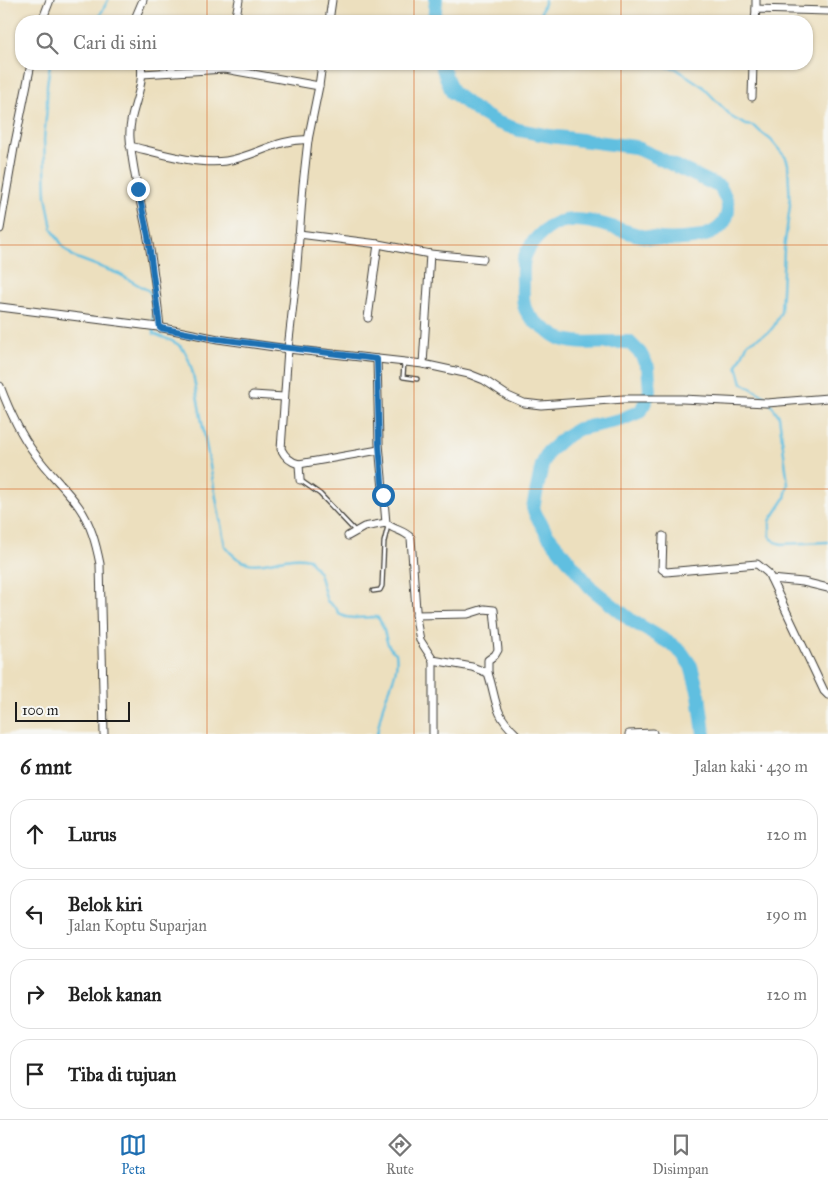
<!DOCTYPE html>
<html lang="id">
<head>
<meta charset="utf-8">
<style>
	body { margin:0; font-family:"IM FELL Great Primer",serif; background:#f2f2f2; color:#222 }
	.scale { position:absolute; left:15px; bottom:12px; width:115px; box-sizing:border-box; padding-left:5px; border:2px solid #1c1c1c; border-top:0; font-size:14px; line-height:18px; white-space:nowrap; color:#1c1c1c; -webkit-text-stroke:4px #f6f6f2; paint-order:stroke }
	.stop { position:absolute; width:15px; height:15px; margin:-11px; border:4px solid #1f6fb2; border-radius:50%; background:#fff }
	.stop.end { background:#1f6fb2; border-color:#fff; box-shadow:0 1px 5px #0008 }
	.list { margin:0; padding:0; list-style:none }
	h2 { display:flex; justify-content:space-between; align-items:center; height:65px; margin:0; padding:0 20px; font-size:21px }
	h2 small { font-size:16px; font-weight:400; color:#767676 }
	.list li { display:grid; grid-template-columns:32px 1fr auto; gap:15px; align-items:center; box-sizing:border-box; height:70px; margin:0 10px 10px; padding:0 10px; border:1px solid #e0e0e0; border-radius:20px }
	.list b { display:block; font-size:19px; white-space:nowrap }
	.list p { margin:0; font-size:16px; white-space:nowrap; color:#767676 }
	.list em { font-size:16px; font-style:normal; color:#767676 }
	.icon { flex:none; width:28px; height:28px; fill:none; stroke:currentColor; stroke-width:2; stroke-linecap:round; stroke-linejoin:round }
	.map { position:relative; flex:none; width:828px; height:734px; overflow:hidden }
	.search { position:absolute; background:#fff; box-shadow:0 1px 4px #0004; left:15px; right:15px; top:15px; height:55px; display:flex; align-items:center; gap:12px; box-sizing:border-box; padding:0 18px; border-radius:20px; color:#767676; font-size:19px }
	.sheet { height:385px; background:#fff }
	nav { display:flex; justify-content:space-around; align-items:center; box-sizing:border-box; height:70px; border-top:1px solid #e0e0e0; background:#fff; font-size:14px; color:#767676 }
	nav a { display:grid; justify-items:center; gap:2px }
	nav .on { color:#1f6fb2 }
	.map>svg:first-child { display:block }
</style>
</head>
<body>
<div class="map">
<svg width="828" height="734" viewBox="0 0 828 734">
	<rect width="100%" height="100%" fill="#f6f6f2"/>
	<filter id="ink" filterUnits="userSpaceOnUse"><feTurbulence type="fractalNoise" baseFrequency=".02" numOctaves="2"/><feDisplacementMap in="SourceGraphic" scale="10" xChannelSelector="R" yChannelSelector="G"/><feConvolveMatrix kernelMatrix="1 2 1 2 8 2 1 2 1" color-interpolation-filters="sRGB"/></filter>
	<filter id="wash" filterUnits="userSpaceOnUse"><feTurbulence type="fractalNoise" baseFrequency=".0096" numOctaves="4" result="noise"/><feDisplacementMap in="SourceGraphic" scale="20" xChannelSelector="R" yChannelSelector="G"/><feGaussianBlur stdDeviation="1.12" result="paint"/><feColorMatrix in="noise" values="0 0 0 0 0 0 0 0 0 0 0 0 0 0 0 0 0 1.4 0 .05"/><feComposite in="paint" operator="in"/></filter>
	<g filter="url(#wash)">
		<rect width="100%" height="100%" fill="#ecdfbe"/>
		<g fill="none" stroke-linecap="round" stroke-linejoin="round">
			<g stroke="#61bfe0" stroke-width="2.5">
				<polyline points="97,21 108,0"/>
				<polyline points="538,21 545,0"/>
				<path d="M50 64 47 85V107L44 139 46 196 52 229 64 248 74 257 119 274 149 291 152 297 154 334C181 344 186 345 193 374L225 546C251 582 278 551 309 559L319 573 327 601 336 608 339 614 346 617 354 618 377 617C388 627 382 645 396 653 399 672 390 686 384 703 381 713 379 723 377 734"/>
				<polyline points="640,64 675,68 702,86 733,118 746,125 753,126 771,140 786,158 788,164 790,206 784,249 781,312 774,326 769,332 748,343 737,366 742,383 766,397 779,416 788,484 785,498 770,521 770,537 775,542 782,544 828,542"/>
			</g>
			<g stroke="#61bfe0" stroke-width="14">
				<polyline points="434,21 436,0"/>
				<path d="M441 64 452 92 474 109 496 122 519 130 550 136 635 147 720 187C727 199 732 209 724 222 712 243 663 241 642 236 621 231 582 214 560 222 545 227 529 243 524 259 522 267 523 277 523 285 522 306 524 315 542 327 548 331 555 337 561 339 583 346 607 341 629 342L640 353 648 367 650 391 641 411 620 420 578 429 565 437 548 452 542 465 533 508 536 515 547 534 591 588 632 621 671 644 682 653 691 666 699 695 704 734"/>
			</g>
		</g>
	</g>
	<g filter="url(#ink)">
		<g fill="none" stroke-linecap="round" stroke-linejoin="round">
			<defs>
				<g id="lane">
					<polyline points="404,363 403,377 417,379"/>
					<polyline points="300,480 320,494 355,531"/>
					<polyline points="373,591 380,590 382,586 384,542 388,526"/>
				</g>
				<g id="street">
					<polyline points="756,9 756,0"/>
					<polyline points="42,21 50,0"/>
					<polyline points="134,21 143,0"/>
					<polyline points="235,21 239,0"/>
					<polyline points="329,21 332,0"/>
					<polyline points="755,21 756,9 828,11"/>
					<path d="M141 64C145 90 128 112 130 138 132 170 141 202 147 233 153 264 157 296 160 328"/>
					<polyline points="172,72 172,64"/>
					<polyline points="142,74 225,69 319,86 322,64"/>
					<path d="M319 86 308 140 303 185 296 278 288 349 281 449C285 457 290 462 299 464L379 450"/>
					<polyline points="752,97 753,64"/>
					<path d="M130 146C159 153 196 165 226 161 254 157 279 138 308 140"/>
					<polyline points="0,229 14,148 31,64"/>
					<polyline points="299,234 378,244 430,254 423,364"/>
					<polyline points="430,254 483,259"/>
					<polyline points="0,307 158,327 218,339 288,349 423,364 469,374 484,380 508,396 524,403 541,405 624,399 682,399 767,403 828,398"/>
					<polyline points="368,318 378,244"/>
					<path d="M377 359 379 444 386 523C393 530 404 530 411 538L417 624 420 640 433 660 472 667 488 673C497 700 493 713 516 734"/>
					<path d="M0 386C9 410 20 434 35 454 48 473 66 488 79 507 91 524 96 544 100 564L104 734"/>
					<polyline points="253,395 284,397"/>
					<polyline points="299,464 300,480"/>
					<polyline points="348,536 364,527 386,523"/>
					<polyline points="663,536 662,569 666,572 757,564 768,573 771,579 803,582 828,588"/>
					<polyline points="771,579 824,691 828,695"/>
					<polyline points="416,615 468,614 484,609 494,610 498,650 495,655 488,660 488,673"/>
					<polyline points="433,660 433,734"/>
					<polyline points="629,734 653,733"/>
				</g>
			</defs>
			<use href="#lane" stroke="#3b3934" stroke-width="5.5"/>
			<use href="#street" stroke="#3b3934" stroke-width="9"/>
			<use href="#lane" stroke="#fff" stroke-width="3"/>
			<use href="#street" stroke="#fff" stroke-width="7"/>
		</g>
	</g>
	<g fill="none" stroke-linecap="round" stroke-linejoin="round" filter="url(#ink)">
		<polyline stroke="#1f6fb2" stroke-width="6" points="138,189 148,236 160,328 218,339 377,359 379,444 383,495"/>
	</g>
	<path fill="none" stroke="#d4530e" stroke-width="1" stroke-opacity="0.55" d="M207 0V21M414 0V21M621 0V21M207 64V734M414 64V734M621 64V734M0 245H828M0 489H828"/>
</svg>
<div class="scale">100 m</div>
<div class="stop" style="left:383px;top:495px"></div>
<div class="stop end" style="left:138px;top:189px"></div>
<div class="search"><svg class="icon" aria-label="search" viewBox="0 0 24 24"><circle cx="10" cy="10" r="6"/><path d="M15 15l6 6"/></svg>Cari di sini</div>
</div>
<section class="sheet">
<h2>6 mnt<small>Jalan kaki · 430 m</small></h2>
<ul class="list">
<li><svg class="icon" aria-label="ahead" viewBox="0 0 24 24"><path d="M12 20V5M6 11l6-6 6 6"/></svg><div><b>Lurus</b></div><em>120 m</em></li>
<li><svg class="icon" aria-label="left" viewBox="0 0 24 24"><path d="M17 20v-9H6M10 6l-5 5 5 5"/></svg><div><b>Belok kiri</b><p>Jalan Koptu Suparjan</p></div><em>190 m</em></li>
<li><svg class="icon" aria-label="right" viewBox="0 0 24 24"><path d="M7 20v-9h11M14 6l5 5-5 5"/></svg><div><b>Belok kanan</b></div><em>120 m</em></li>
<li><svg class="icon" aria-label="arrive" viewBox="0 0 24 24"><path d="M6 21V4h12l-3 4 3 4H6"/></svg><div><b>Tiba di tujuan</b></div></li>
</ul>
</section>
<nav>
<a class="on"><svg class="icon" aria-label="map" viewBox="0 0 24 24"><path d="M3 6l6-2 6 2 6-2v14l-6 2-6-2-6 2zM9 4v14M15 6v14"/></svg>Peta</a>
<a><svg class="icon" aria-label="directions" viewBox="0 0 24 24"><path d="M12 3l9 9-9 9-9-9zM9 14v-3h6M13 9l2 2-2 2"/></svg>Rute</a>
<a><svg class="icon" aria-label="saved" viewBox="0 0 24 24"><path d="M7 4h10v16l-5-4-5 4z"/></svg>Disimpan</a>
</nav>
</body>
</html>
